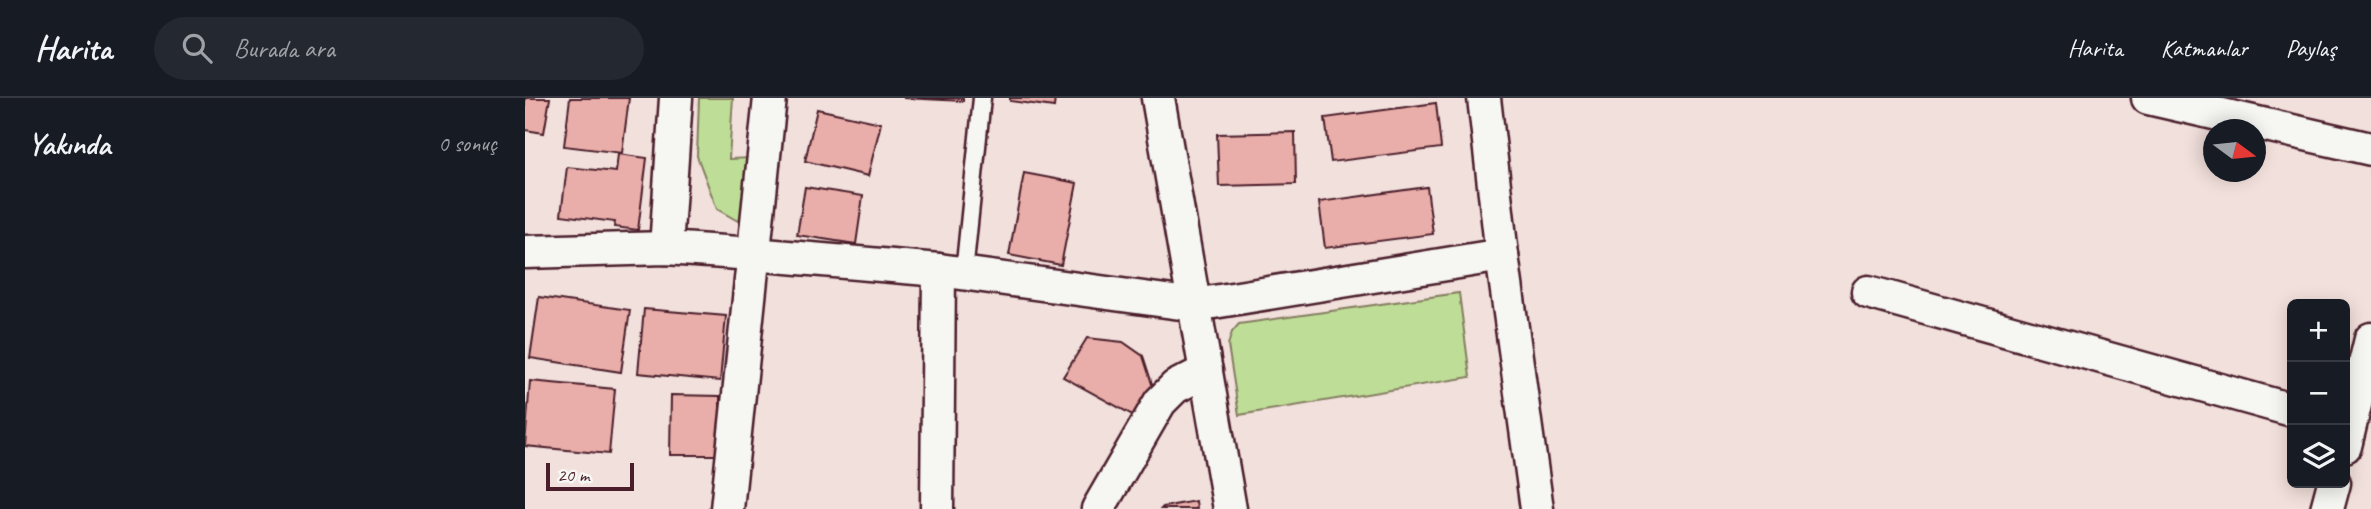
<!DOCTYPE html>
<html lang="tr">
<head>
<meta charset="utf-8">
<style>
	body { margin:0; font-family:Caveat,sans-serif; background:#242831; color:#f1f3f6 }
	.controls { position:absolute; right:21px; bottom:21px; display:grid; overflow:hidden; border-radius:10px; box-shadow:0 4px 18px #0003 }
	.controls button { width:63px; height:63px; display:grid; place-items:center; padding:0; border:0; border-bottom:2px solid #363941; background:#171b24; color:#f1f3f6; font:35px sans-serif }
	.compass { position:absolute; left:1678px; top:21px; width:63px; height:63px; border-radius:50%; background:#171b24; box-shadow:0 4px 18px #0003; rotate:105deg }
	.scale { position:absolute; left:21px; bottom:18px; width:88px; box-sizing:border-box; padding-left:7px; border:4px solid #4a1f2b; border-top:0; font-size:19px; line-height:24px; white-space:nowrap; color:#4a1f2b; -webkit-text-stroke:5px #f6f6f2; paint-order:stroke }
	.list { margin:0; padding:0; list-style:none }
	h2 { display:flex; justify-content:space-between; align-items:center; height:91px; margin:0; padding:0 28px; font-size:30px }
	h2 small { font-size:23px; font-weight:400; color:#9ea1a6 }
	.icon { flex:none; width:38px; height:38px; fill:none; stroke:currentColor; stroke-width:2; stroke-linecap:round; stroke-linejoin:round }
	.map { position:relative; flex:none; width:1846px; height:411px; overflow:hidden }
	header { display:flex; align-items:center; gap:42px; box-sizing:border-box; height:98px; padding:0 35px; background:#171b24; border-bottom:2px solid #363941 }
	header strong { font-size:33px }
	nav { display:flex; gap:38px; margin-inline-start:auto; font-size:24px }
	.search { width:490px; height:63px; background:#242831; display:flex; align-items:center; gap:18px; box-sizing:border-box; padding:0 24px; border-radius:38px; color:#9ea1a6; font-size:26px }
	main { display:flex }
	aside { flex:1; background:#171b24 }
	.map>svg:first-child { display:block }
</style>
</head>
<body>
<header>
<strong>Harita</strong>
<div class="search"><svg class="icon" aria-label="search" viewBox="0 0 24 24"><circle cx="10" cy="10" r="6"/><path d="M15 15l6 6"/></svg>Burada ara</div>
<nav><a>Harita</a><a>Katmanlar</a><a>Paylaş</a></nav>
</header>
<main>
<aside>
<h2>Yakında<small>0 sonuç</small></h2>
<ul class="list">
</ul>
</aside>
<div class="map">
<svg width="1846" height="411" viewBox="0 0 1846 411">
	<rect width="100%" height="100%" fill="#f2e0dc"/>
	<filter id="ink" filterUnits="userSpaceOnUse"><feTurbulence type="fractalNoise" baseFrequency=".0143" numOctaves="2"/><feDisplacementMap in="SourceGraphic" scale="14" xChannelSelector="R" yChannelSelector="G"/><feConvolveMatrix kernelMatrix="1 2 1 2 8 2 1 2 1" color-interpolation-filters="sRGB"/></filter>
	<g filter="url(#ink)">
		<g fill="#bede97" stroke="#847e61" stroke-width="2">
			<polygon points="174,0 208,0 204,61 228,60 218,126 192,111 172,58"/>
			<polygon points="934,195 945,279 714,317 703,247 707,234 714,226"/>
		</g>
		<g fill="#e9aea9" stroke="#4a1f2b" stroke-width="2">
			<polygon points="0,0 25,0 19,35 0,32"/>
			<polygon points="45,0 104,0 97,55 39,48"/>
			<polygon points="378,0 438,0 438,3"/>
			<polygon points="485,0 530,0 529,9 485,3"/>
			<polygon points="911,5 916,50 806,64 800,20"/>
			<polygon points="292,11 356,25 343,78 280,63"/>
			<polygon points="770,34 771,86 694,88 692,36"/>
			<polygon points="93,56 122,60 113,132 89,129 90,124 36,117 42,69 91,74"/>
			<polygon points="499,75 552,85 536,167 484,157"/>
			<polygon points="280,89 338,98 331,146 272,137"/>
			<polygon points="902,89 908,136 800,150 794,104"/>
			<polygon points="14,199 105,212 96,274 5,260"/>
			<polygon points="119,211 201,218 195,283 113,275"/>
			<polygon points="562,240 598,244 618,258 628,289 611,319 538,279"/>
			<polygon points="5,283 90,291 84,356 0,348"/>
			<polygon points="146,297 195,298 195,357 145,357"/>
			<polygon points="671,403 672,411 636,411 638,409"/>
		</g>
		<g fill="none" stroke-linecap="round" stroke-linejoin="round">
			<defs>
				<polyline id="service" points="439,175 457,0"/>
				<g id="minor">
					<polyline points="633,0 705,411"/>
					<polyline points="959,0 977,157 1012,411"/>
					<polyline points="1623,0 1846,51"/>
					<polyline points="141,150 151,0"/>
					<polyline points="0,154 141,150 228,156 414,172 670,207 977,157"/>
					<polyline points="1343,194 1767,312"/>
					<polyline points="1820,348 1846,241"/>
					<polyline points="202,411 245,0"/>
					<polyline points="412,411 414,172"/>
					<polyline points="573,411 635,304 650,289 681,273"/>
					<polyline points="1802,411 1809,385"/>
				</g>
			</defs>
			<use href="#service" stroke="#4a1f2b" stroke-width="21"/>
			<use href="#minor" stroke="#4a1f2b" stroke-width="37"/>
			<use href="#service" stroke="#f6f6f2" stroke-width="16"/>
			<use href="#minor" stroke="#f6f6f2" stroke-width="32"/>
		</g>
	</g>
</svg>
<div class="controls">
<button>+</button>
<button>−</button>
<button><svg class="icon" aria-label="layers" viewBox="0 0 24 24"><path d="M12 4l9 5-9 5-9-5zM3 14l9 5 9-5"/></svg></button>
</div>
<svg class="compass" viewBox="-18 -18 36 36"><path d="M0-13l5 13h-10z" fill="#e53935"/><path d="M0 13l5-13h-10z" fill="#9ea1a6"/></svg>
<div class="scale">20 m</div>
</div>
</main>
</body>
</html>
